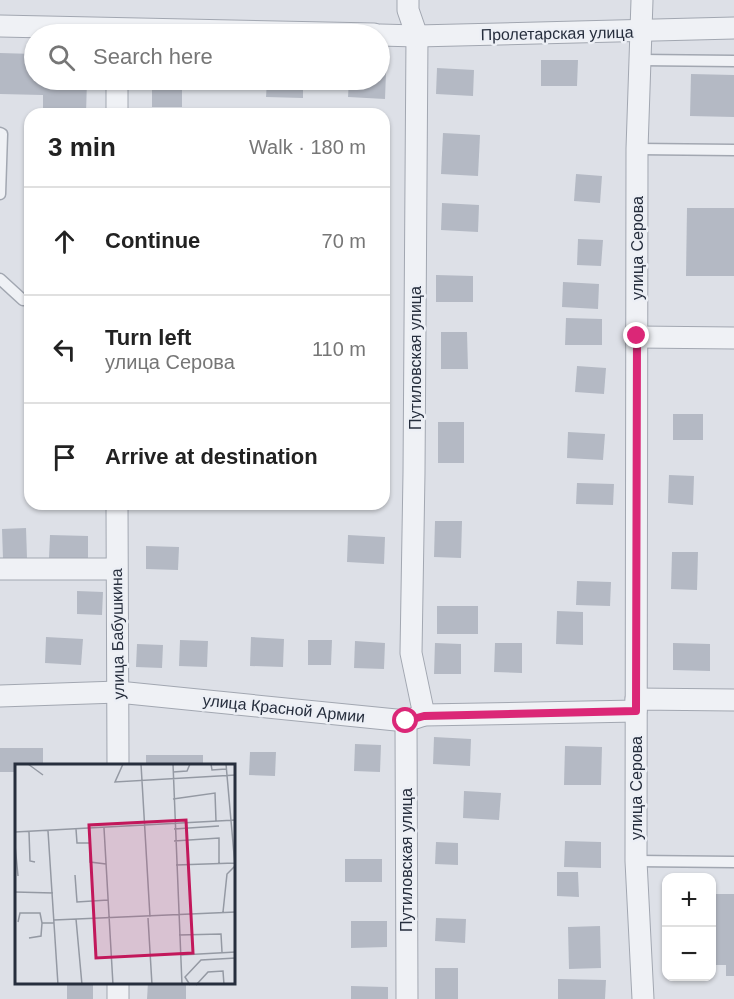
<!DOCTYPE html>
<html lang="en">
<head>
<meta charset="utf-8">
<style>
	body { margin:0; font-family:Helvetica,sans-serif; background:#f2f2f2; color:#222 }
	.controls { position:absolute; right:18px; bottom:18px; display:grid; overflow:hidden; border-radius:12px; box-shadow:0 2px 4px #0004 }
	.controls button { width:54px; height:54px; display:grid; place-items:center; padding:0; border:0; border-bottom:2px solid #e0e0e0; background:#fff; color:#222; font:30px sans-serif }
	.stop { position:absolute; width:18px; height:18px; margin:-14px; border:4px solid #db2777; border-radius:50%; background:#fff }
	.stop.end { background:#db2777; border-color:#fff; box-shadow:0 2px 6px #0008 }
	.list { margin:0; padding:0; list-style:none }
	h2 { display:flex; justify-content:space-between; align-items:center; height:78px; margin:0; padding:0 24px; font-size:26px }
	h2 small { font-size:20px; font-weight:400; color:#767676 }
	.list li { display:grid; grid-template-columns:39px 1fr auto; gap:18px; align-items:center; box-sizing:border-box; height:108px; padding:0 24px; border-top:2px solid #e0e0e0 }
	.list b { display:block; font-size:22px; white-space:nowrap }
	.list p { margin:0; font-size:20px; white-space:nowrap; color:#767676 }
	.list em { font-size:20px; font-style:normal; color:#767676 }
	.icon { flex:none; width:33px; height:33px; fill:none; stroke:currentColor; stroke-width:2; stroke-linecap:round; stroke-linejoin:round }
	.map { position:relative; flex:none; width:734px; height:999px; overflow:hidden }
	.search { position:absolute; background:#fff; box-shadow:0 2px 4px #0004; left:24px; top:24px; width:366px; height:66px; display:flex; align-items:center; gap:15px; box-sizing:border-box; padding:0 21px; border-radius:33px; color:#767676; font-size:22px }
	.panel { position:absolute; background:#fff; box-shadow:0 2px 4px #0004; left:24px; top:108px; width:366px; height:402px; border-radius:18px }
	.map>svg:first-child { display:block }
</style>
</head>
<body>
<div class="map">
<svg width="734" height="999" viewBox="0 0 734 999">
	<rect width="100%" height="100%" fill="#dde0e7"/>
	<g fill="#b4b9c4">
		<polygon points="0,53 34,54 34,80 87,80 86,114 43,114 43,95 0,94"/>
		<polygon points="541,60 578,60 577,86 541,86"/>
		<polygon points="437,68 474,70 473,96 436,94"/>
		<polygon points="380,72 386,72 385,99 348,97 349,80 380,80"/>
		<polygon points="691,74 734,75 734,117 690,116"/>
		<rect x="152" y="80" width="30" height="27"/>
		<polygon points="267,80 303,80 303,98 266,97"/>
		<polygon points="443,133 480,135 478,176 441,174"/>
		<polygon points="384,137 390,137 390,158 384,159"/>
		<polygon points="576,174 602,176 600,203 574,201"/>
		<polygon points="442,203 479,205 478,232 441,230"/>
		<polygon points="687,208 734,208 734,276 686,276"/>
		<polygon points="578,239 603,240 601,266 577,265"/>
		<polygon points="436,275 473,276 473,302 436,302"/>
		<polygon points="563,282 599,284 598,309 562,307"/>
		<polygon points="566,318 602,319 602,345 565,345"/>
		<polygon points="441,332 467,332 468,369 441,369"/>
		<polygon points="577,366 606,368 604,394 575,392"/>
		<rect x="673" y="414" width="30" height="26"/>
		<rect x="438" y="422" width="26" height="41"/>
		<polygon points="568,432 605,434 603,460 567,458"/>
		<polygon points="669,475 694,476 693,505 668,503"/>
		<polygon points="577,483 614,484 613,505 576,504"/>
		<polygon points="435,521 462,521 461,558 434,557"/>
		<polygon points="26,528 27,558 3,559 2,529"/>
		<polygon points="50,535 88,536 88,559 49,558"/>
		<polygon points="348,535 385,537 384,564 347,562"/>
		<polygon points="146,546 179,547 178,570 146,569"/>
		<polygon points="672,552 698,552 697,590 671,589"/>
		<polygon points="577,581 611,582 610,606 576,605"/>
		<polygon points="77,591 103,592 102,615 77,614"/>
		<rect x="437" y="606" width="41" height="28"/>
		<polygon points="557,611 583,612 583,645 556,644"/>
		<polygon points="46,637 83,639 81,665 45,663"/>
		<polygon points="251,637 284,639 283,667 250,666"/>
		<polygon points="180,640 208,641 207,667 179,666"/>
		<polygon points="308,640 332,640 331,665 308,665"/>
		<polygon points="355,641 385,643 384,669 354,668"/>
		<polygon points="435,643 461,644 461,674 434,674"/>
		<polygon points="495,643 522,643 522,673 494,672"/>
		<polygon points="673,643 710,644 710,671 673,670"/>
		<polygon points="137,644 163,645 162,668 136,667"/>
		<polygon points="434,737 471,739 470,766 433,764"/>
		<polygon points="355,744 381,745 380,772 354,771"/>
		<polygon points="565,746 602,747 601,785 564,785"/>
		<polygon points="0,748 43,748 43,765 16,765 16,772 0,772"/>
		<polygon points="250,752 276,752 275,776 249,775"/>
		<rect x="146" y="755" width="57" height="10"/>
		<polygon points="464,791 501,793 499,820 463,818"/>
		<polygon points="565,841 601,842 601,868 564,867"/>
		<polygon points="436,842 458,843 458,865 435,864"/>
		<rect x="345" y="859" width="37" height="23"/>
		<polygon points="557,872 578,872 579,897 557,896"/>
		<polygon points="712,894 734,894 734,976 726,976 726,965 712,965"/>
		<polygon points="436,918 466,919 465,943 435,941"/>
		<polygon points="351,921 387,921 387,947 351,948"/>
		<polygon points="600,926 601,968 569,969 568,927"/>
		<rect x="435" y="968" width="23" height="31"/>
		<polygon points="558,979 606,980 605,999 558,999"/>
		<rect x="67" y="982" width="26" height="17"/>
		<polygon points="148,982 186,982 186,999 147,999"/>
		<polygon points="351,986 388,987 388,999 351,999"/>
	</g>
	<g fill="none" stroke-linecap="round" stroke-linejoin="round">
		<defs>
			<g id="lane">
				<polyline points="640,60 734,61"/>
				<polyline points="0,133 2,134 0,194"/>
				<polyline points="637,149 734,150"/>
				<polyline points="0,279 23,300 30,300"/>
				<polyline points="636,861 734,862"/>
			</g>
			<g id="street">
				<polyline points="408,0 408,10 417,36 414,473 411,653 424,715"/>
				<polyline points="642,0 637,149 636,861 643,999"/>
				<polyline points="0,26 374,34"/>
				<polyline points="380,35 417,36 734,28"/>
				<polyline points="117,80 117,114"/>
				<polyline points="637,337 734,338"/>
				<polyline points="117,504 118,765"/>
				<polyline points="0,569 116,569"/>
				<polyline points="0,696 118,692 406,721 424,715 636,711 636,699 734,700"/>
				<polyline points="406,721 407,999"/>
				<polyline points="118,982 118,999"/>
			</g>
		</defs>
		<use href="#lane" stroke="#a2a7b1" stroke-width="13"/>
		<use href="#street" stroke="#a2a7b1" stroke-width="23"/>
		<use href="#lane" stroke="#eff1f5" stroke-width="10"/>
		<use href="#street" stroke="#eff1f5" stroke-width="21"/>
	</g>
	<g fill="none" stroke-linecap="round" stroke-linejoin="round">
		<polyline stroke="#db2777" stroke-width="8" points="406,721 424,716 636,711 637,336"/>
	</g>
	<g text-anchor="middle" stroke-width="5" stroke-linejoin="round" paint-order="stroke">
		<g font-size="16" fill="#262e3d" stroke="#eceff5">
			<text transform="translate(557 33) rotate(-1)" y="6">Пролетарская улица</text>
			<text transform="translate(637 248) rotate(-90)" y="6">улица Серова</text>
			<text transform="translate(415 358) rotate(-90)" y="6">Путиловская улица</text>
			<text transform="translate(117 634) rotate(-91)" y="6">улица Бабушкина</text>
			<text transform="translate(284 708) rotate(6)" y="6">улица Красной Армии</text>
			<text transform="translate(636 788) rotate(-90)" y="6">улица Серова</text>
			<text transform="translate(406 860) rotate(-90)" y="6">Путиловская улица</text>
		</g>
	</g>
	<g transform="translate(15 764)">
		<rect width="220" height="220" fill="#dde0e7"/>
		<path fill="none" stroke="#9499a3" stroke-width="1.5" d="M13 0 28 11M108 0 100 18 221 11M126 0 135 153M158 0 167 221M196 0 197 6 211 5M158 8 172 7 175 0M158 35 200 29 201 57M89 64 98 221M61 65 62 79H75V98L91 100M159 65 204 62M33 67 43 221M0 68 221 56M14 68 15 97 20 98M159 77 204 74V100M0 81 3 112M161 101 220 99M60 111 62 138 93 136M0 128 38 129M208 148 212 110 220 102 211 0M133 154 137 221M61 155 67 221M39 156 221 148M3 158 5 149H25L27 159H39M164 171 206 170 207 188M14 174 26 172 27 159M166 191 221 188M175 221 170 213 186 196 221 194M181 221 193 208 208 207 209 221"/>
		<path fill="#c2185b" fill-opacity="0.15" stroke="#c2185b" stroke-width="3" d="M171 56 178 189 81 194 74 61Z"/>
		<rect width="220" height="220" fill="none" stroke="#262e3d" stroke-width="3"/>
	</g>
</svg>
<div class="controls">
<button>+</button>
<button>−</button>
</div>
<div class="stop" style="left:406px;top:721px"></div>
<div class="stop end" style="left:637px;top:336px"></div>
<div class="search"><svg class="icon" aria-label="search" viewBox="0 0 24 24"><circle cx="10" cy="10" r="6"/><path d="M15 15l6 6"/></svg>Search here</div>
<section class="panel">
<h2>3 min<small>Walk · 180 m</small></h2>
<ul class="list">
<li><svg class="icon" aria-label="ahead" viewBox="0 0 24 24"><path d="M12 20V5M6 11l6-6 6 6"/></svg><div><b>Continue</b></div><em>70 m</em></li>
<li><svg class="icon" aria-label="left" viewBox="0 0 24 24"><path d="M17 20v-9H6M10 6l-5 5 5 5"/></svg><div><b>Turn left</b><p>улица Серова</p></div><em>110 m</em></li>
<li><svg class="icon" aria-label="arrive" viewBox="0 0 24 24"><path d="M6 21V4h12l-3 4 3 4H6"/></svg><div><b>Arrive at destination</b></div></li>
</ul>
</section>
</div>
</body>
</html>
